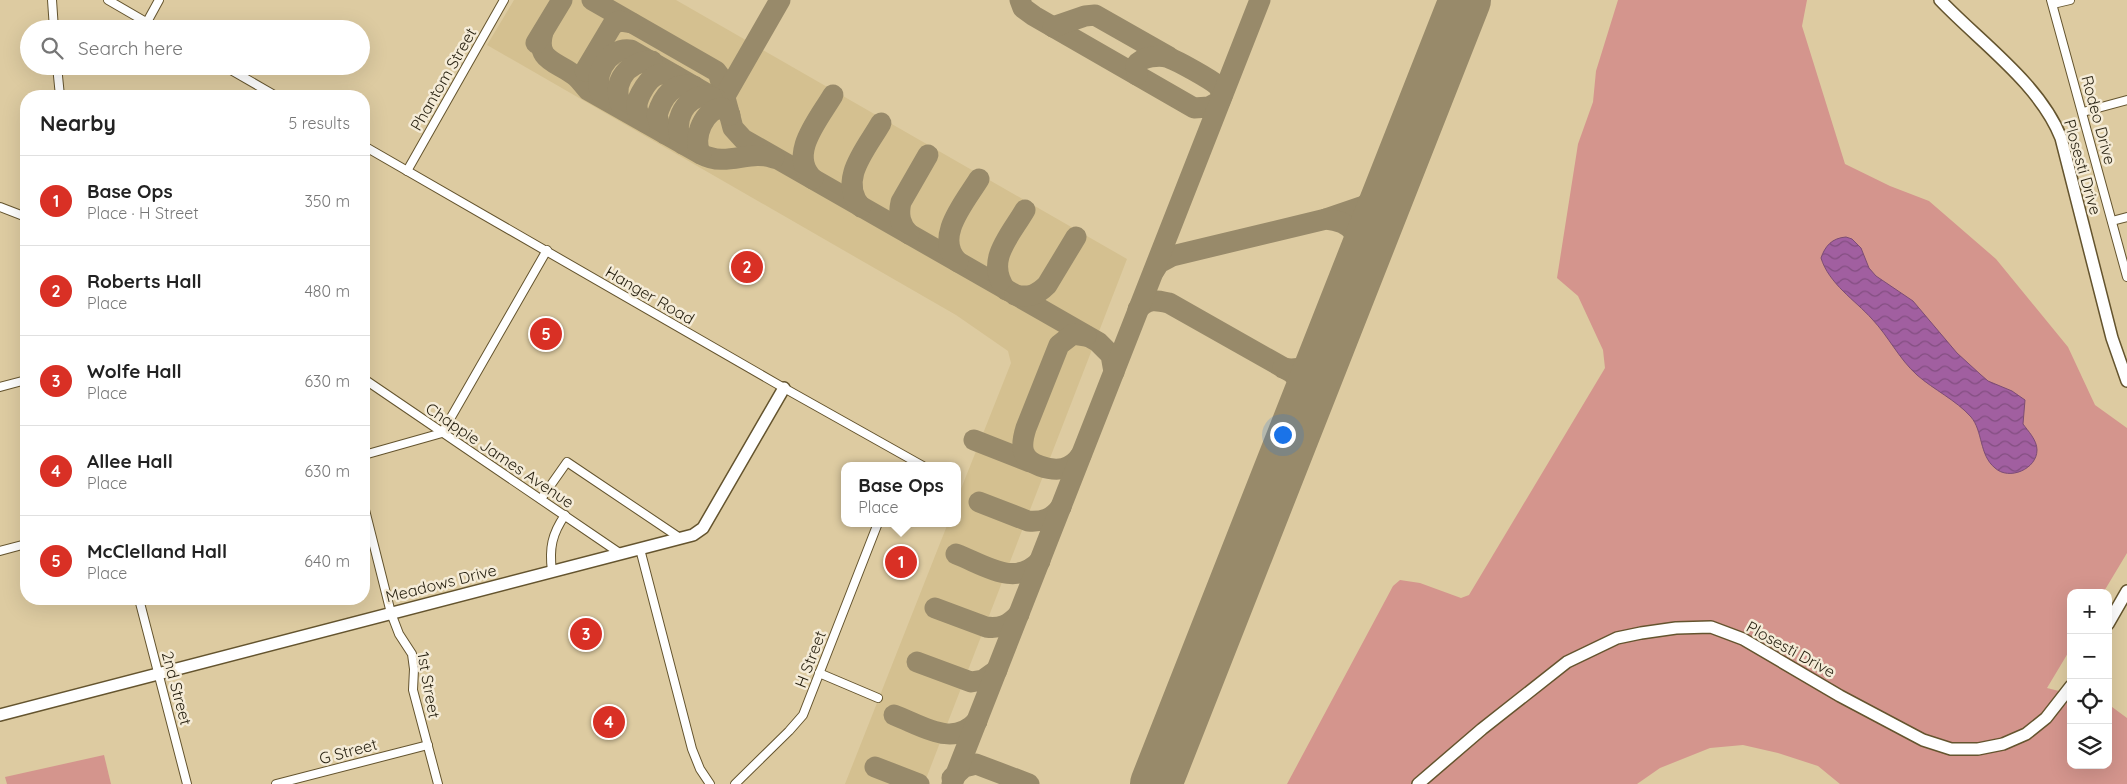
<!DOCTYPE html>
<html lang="en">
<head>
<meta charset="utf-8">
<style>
	body { margin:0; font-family:Quicksand,sans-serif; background:#f2f2f2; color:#222 }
	.controls { position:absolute; right:15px; bottom:15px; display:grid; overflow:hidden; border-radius:10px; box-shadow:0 5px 20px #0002 }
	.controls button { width:45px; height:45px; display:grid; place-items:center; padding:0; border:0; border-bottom:1px solid #e0e0e0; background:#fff; color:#222; font:25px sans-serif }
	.you { position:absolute; left:1282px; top:434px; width:18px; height:18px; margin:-12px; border:4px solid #fff; border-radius:50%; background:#1a73e8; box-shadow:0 0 0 8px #1a73e833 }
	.badge { display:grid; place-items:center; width:32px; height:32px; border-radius:50%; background:#d93025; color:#fff; font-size:16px; font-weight:700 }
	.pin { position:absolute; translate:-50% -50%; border:2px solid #fff; box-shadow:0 1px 5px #0006 }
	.popup { position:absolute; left:841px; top:462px; width:120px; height:65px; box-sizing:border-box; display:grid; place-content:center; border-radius:10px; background:#fff; filter:drop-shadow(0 1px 4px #0005); font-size:16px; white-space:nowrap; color:#767676 }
	.popup b { font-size:19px; color:#222 }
	.popup::after { content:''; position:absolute; left:50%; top:100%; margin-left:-10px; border:10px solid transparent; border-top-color:#fff }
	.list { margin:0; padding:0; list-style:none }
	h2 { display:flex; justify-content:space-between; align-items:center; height:65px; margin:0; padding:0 20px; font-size:21px }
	h2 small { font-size:16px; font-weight:400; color:#767676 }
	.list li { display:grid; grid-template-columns:32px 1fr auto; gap:15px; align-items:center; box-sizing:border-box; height:90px; padding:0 20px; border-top:1px solid #e0e0e0 }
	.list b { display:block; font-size:19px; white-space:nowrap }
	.list p { margin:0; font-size:16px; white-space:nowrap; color:#767676 }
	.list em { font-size:16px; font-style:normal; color:#767676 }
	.icon { flex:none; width:28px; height:28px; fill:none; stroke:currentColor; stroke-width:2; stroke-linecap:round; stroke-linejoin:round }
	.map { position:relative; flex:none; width:2127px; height:784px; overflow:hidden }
	.search { position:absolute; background:#fff; box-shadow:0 5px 20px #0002; left:20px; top:20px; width:350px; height:55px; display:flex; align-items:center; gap:12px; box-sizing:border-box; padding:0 18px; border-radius:28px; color:#767676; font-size:19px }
	.panel { position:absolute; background:#fff; box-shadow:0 5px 20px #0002; left:20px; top:90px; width:350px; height:515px; border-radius:20px }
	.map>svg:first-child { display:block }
</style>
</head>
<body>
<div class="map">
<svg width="2127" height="784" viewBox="0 0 2127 784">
	<defs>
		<pattern id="water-waves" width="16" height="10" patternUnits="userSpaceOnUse" patternTransform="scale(1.25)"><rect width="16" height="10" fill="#a15fa0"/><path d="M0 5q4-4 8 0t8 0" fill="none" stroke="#834e81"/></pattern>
	</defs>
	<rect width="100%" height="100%" fill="#ddcba1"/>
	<polygon fill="#d4c090" points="514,0 676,0 1127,259 924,784 845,784 948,523 957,523 957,499 1011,363 1008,351 956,315 487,45"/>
	<g fill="#d4958d">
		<polygon points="1618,0 1807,0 1802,26 1845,164 1890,186 1929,201 1996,259 2068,347 2095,405 2127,428 2127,553 2103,593 2071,593 2071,648 2047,688 2071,694 2071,765 2108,765 2108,704 2127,718 2127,784 1840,784 1818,766 1778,753 1743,745 1710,748 1660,768 1637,784 1287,784 1393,586 1400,580 1420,583 1461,598 1469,595 1605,368 1603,350 1578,296 1557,278 1578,144 1593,102 1596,71"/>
		<polygon points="104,755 111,784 7,784 5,777"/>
	</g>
	<path fill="url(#water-waves)" stroke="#7c4c74" d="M1846 237 1852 239 1861 248 1869 268 1876 276 1913 301 1957 353 1980 374 1988 381 2012 391 2025 400 2023 424C2028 431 2037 440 2037 450 2037 469 2009 481 1995 468 1979 455 1983 431 1971 417 1956 400 1934 390 1917 375 1899 359 1889 337 1872 319 1855 300 1829 284 1821 258 1825 246 1832 238 1846 237Z"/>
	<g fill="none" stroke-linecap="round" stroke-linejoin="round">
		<g stroke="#988a6a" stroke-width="21">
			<polyline points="592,0 716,71 719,75 733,128 743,139 1098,342 1111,355 1114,372"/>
			<polyline points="1020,0 1023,8 1034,16 1194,108 1209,107 1220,101"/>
			<polyline points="1053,27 1085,16 1095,15 1169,57"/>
			<path d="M543 32C535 61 556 61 574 75 580 79 583 85 588 90L701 154C727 168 749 149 774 158"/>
			<polyline points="536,43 562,0"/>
			<polyline points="585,71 613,24 620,21 632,23"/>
			<path d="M1137 75 1136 65C1141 57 1160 54 1169 58 1178 61 1210 79 1217 85 1220 88 1221 92 1222 96"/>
			<polyline points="725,96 780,0"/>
			<path d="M605 99C588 81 607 46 631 50L716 99 728 110"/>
			<path d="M624 110C609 88 624 61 652 61"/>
			<path d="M645 122C642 119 639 116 638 112 635 105 638 99 641 93 649 78 658 69 676 76"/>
			<path d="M665 134 660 127 657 115C663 96 673 82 694 86"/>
			<path d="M683 144C670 123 686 91 712 97"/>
			<path d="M701 154C691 139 705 107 723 108L730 115"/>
			<path d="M813 179C787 155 819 119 833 95"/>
			<path d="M861 207C837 180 867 148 881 123"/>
			<polyline points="1326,219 1364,206 1395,180"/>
			<path d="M909 234C900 225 898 215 901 202L928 155"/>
			<path d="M958 262C933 238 965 202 979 179"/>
			<path d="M1154 271 1159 263 1172 256 1326 219C1356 222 1360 238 1362 264"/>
			<path d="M1006 290C984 261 1010 236 1025 210"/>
			<path d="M1015 295C1029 298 1037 295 1047 285L1076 237"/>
			<path d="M1138 309C1148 298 1156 300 1169 303L1291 372C1302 382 1308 387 1306 403"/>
			<path d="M1283 368C1300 372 1312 364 1325 354"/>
			<polyline points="974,440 1030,462"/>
			<path d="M1081 455C1071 470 1057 472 1040 466 1021 459 1020 447 1026 428L1059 345 1073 334 1086 336"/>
			<path d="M979 502 1028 521C1043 522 1052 519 1061 507"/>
			<path d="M956 554C985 565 1015 588 1040 561"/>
			<path d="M935 608 986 627C1000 629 1009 625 1019 614"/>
			<polyline points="917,662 971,682 983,680 997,670"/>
			<path d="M894 715C923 726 953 748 977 721"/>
			<polyline points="875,767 919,784"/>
			<polyline points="952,778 964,767 976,764 1029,784"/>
			<polyline points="952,784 1260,0"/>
		</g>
		<polyline stroke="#988a6a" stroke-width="52" points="1156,784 1465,0"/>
		<defs>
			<g id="street">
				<polyline points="52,0 54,29"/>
				<polyline points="108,0 158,29"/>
				<polyline points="2051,0 2127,277"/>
				<polyline points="2053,4 2070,0"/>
				<polyline points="147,22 159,0"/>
				<polyline points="57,66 60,96"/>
				<polyline points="224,66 276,96"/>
				<polyline points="2083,112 2127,100"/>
				<polyline points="364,146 784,388 923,466"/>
				<polyline points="407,171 504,0"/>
				<polyline points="0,207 26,217"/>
				<polyline points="2112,221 2127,217"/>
				<polyline points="364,379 621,554"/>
				<polyline points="0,387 26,380"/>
				<polyline points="364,455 442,433 547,250"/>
				<polyline points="541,499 567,462 680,538"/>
				<polyline points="364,506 391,613 399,634 412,654 414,669 413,690 438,784"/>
				<polyline points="640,549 692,749 700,769 710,784"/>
				<polyline points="0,551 26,544"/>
				<path d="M552 571C549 548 552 534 565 515"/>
				<polyline points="139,599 187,784"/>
				<polyline points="819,673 878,698"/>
				<polyline points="276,784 428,745"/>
				<polyline points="735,784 789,731 803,715 878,523"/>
			</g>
			<g id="secondary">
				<path d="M1940 0C1980 42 2040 84 2061 138L2112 338 2127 381"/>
				<polyline points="2108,624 2127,591"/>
				<polyline points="0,715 693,535 703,528 784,388"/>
				<polyline points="1418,784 1482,729 1567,662 1617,638 1641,633 1676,628 1711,627 1743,639 1840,696 1923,740 1951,749 1978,749 2003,744 2026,734 2046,718 2071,686"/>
			</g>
		</defs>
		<use href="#street" stroke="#64542e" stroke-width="10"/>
		<use href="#secondary" stroke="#64542e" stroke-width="14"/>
		<use href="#street" stroke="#fff" stroke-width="8"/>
		<use href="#secondary" stroke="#fff" stroke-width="11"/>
	</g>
	<g text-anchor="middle" stroke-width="5" stroke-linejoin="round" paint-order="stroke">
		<g font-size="16" fill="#251f0f" stroke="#f5ecd8">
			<text transform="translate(443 79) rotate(-60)" y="6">Phantom Street</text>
			<text transform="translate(2099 120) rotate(75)" y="6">Rodeo Drive</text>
			<text transform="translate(2083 167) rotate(74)" y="6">Plosesti Drive</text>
			<text transform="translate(650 295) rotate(30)" y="6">Hanger Road</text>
			<text transform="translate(500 455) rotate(34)" y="6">Chappie James Avenue</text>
			<text transform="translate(441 583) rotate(-14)" y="6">Meadows Drive</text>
			<text transform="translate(1791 649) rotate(29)" y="6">Plosesti Drive</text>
			<text transform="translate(810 659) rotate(-69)" y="6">H Street</text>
			<text transform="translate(429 685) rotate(80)" y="6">1st Street</text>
			<text transform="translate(177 688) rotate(75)" y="6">2nd Street</text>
			<text transform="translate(348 751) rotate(-15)" y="6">G Street</text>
		</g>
	</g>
</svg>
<div class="controls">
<button>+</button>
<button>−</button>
<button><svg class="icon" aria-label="locate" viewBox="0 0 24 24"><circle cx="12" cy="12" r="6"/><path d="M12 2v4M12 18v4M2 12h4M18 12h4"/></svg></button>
<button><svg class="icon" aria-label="layers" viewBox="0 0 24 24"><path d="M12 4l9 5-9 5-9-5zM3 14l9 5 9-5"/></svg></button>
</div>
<div class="you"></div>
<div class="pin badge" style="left:901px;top:562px">1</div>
<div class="popup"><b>Base Ops</b>Place</div>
<div class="pin badge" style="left:747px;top:267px">2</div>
<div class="pin badge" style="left:586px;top:634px">3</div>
<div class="pin badge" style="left:609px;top:722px">4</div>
<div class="pin badge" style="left:546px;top:334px">5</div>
<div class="search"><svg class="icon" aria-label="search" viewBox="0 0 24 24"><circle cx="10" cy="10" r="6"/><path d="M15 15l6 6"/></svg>Search here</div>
<section class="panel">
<h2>Nearby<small>5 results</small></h2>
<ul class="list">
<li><span class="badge">1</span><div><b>Base Ops</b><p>Place · H Street</p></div><em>350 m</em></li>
<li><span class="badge">2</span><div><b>Roberts Hall</b><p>Place</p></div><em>480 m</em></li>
<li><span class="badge">3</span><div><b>Wolfe Hall</b><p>Place</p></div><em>630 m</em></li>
<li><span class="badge">4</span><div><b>Allee Hall</b><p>Place</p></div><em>630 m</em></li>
<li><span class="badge">5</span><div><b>McClelland Hall</b><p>Place</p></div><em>640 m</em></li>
</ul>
</section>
</div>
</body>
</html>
